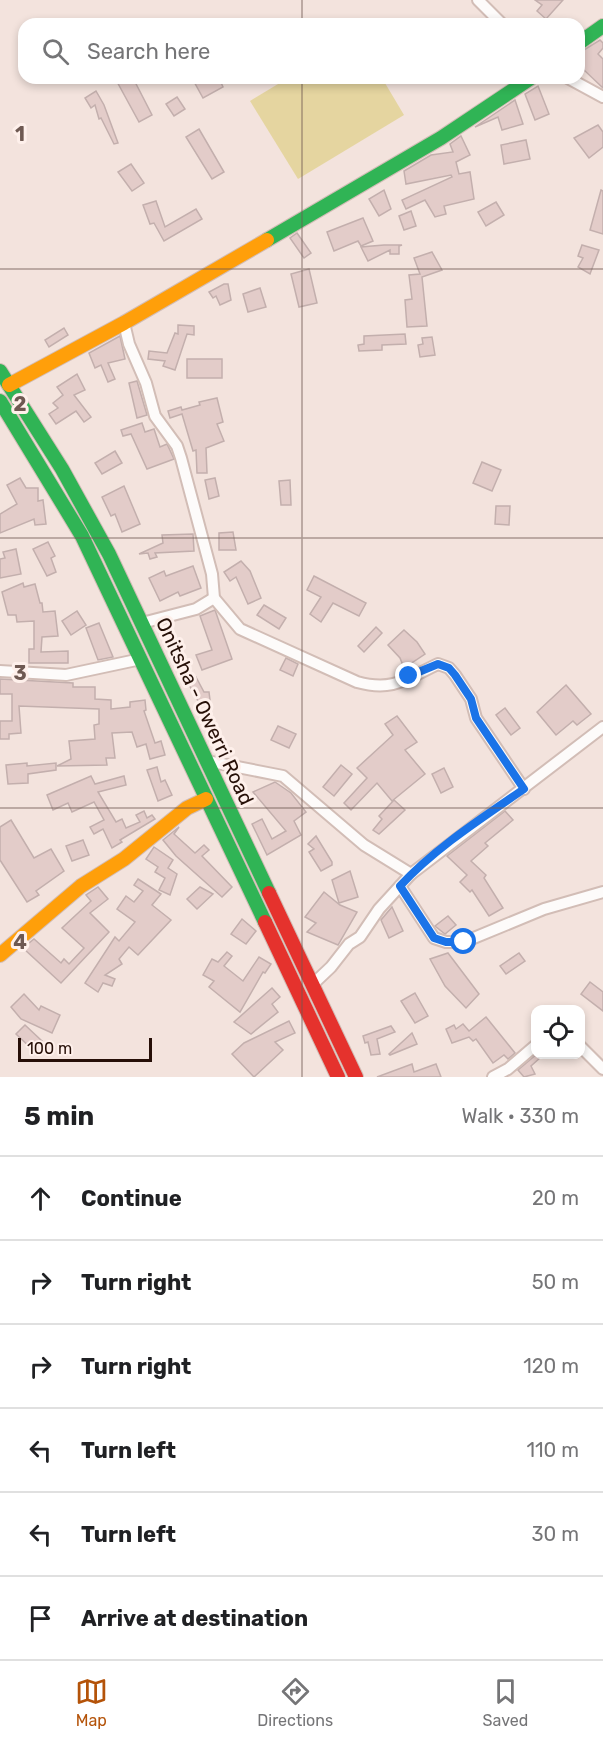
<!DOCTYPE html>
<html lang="en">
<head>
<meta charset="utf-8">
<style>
	body { margin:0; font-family:Rubik,sans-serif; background:#f6f6f6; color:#202124 }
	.controls { position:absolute; right:18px; bottom:18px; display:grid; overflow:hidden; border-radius:12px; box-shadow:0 3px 9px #0003 }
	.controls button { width:54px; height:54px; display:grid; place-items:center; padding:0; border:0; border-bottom:2px solid #e0e0e0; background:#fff; color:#202124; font:30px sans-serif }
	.scale { position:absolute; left:18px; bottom:15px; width:134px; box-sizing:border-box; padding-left:6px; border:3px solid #260f07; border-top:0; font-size:16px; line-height:21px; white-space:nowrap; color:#260f07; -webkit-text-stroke:4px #fef0eb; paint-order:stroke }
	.stop { position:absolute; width:18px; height:18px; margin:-14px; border:4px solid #1a73e8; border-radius:50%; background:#fff }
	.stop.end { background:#1a73e8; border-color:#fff; box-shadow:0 2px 6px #0008 }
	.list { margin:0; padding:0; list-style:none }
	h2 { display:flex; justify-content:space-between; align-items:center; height:78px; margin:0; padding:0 24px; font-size:26px }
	h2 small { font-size:20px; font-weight:400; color:#757577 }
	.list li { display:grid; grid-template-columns:39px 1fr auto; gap:18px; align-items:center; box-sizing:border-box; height:84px; padding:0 24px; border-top:2px solid #e0e0e0 }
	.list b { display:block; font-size:22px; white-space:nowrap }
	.list em { font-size:20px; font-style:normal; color:#757577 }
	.icon { flex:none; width:33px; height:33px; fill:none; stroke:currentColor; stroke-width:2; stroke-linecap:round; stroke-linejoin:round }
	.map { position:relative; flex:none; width:603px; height:1077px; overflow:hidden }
	.search { position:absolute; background:#fff; box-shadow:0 3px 9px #0003; left:18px; right:18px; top:18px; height:66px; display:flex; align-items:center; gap:15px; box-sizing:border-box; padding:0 21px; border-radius:18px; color:#757577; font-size:22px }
	.sheet { height:582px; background:#fff }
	nav { display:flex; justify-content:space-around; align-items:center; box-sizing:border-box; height:84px; border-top:2px solid #e0e0e0; background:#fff; font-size:16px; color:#757577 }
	nav a { display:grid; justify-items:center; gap:3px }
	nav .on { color:#b45309 }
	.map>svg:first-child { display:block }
</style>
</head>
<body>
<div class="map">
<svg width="603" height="1077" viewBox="0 0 603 1077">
	<rect width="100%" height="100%" fill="#f3e3dd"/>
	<polygon fill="#e5d5a0" points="288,78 382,78 404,115 298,179 250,101"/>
	<g fill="#e3ccc9" stroke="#c3afad" stroke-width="1.5">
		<polygon points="535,0 563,0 546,19 537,11 542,5"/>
		<polygon points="600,40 603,43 603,48 598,54 603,59 603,88 583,69 579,74 579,53"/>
		<polygon points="115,78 133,78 152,115 139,122"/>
		<polygon points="192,78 219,78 223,87 203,98"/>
		<polygon points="538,86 549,114 535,120 525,94"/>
		<polygon points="96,91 104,105 118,143 114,144 101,118 99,119 95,105 91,108 85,98"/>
		<polygon points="177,97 185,109 174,116 166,104"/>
		<polygon points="515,100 523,124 502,130 498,117 475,127"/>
		<polygon points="598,125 603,132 603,147 589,158 574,138"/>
		<polygon points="199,129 224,172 212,179 186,137"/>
		<polygon points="461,136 470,155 456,162 459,174 470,172 474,199 444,206 446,214 435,217 425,200 406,209 402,200 452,177 451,175 406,184 404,171 431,155 453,152 450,144"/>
		<polygon points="526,140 530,159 504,164 501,145"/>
		<polygon points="131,164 144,183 132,191 118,172"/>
		<polygon points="384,190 391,209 379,216 369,199"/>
		<polygon points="601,190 603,191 603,234 590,230"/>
		<polygon points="156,201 165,227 196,209 202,219 164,241 154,223 150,224 143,205"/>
		<polygon points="496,202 504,215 486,226 478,212"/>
		<polygon points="411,211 416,226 404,230 399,216"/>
		<polygon points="363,218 373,241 361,246 358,241 334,251 327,232"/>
		<polygon points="297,233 311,253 304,258 290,238"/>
		<polygon points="384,245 402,245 399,246 399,254 390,254 390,250 368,261 361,247"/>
		<polygon points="582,245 599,250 590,274 578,267 583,258 578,256"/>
		<polygon points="432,252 442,270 422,277 427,326 407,327 405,300 412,299 409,275 420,274 414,258"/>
		<polygon points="309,269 317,303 299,307 291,274"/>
		<polygon points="224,284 228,284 231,300 220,305 216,296 213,298 209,292"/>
		<polygon points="260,288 266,307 248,312 243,294"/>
		<polygon points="178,325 194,326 194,335 187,334 175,370 163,366 165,361 148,359 149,351 167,353 175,333 178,334"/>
		<polygon points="64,328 68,335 49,347 45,340"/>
		<polygon points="405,334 406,344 382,345 382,350 359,351 358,345 364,344 364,336"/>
		<polygon points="120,336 125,359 108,363 115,379 108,382 101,365 95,368 89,353"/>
		<polygon points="432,337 435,355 420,357 418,345 423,344 422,338"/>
		<rect x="187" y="359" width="35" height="19"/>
		<polygon points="77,374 85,390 74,395 91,417 84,422 76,411 56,424 49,414 58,408 53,403 63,395 57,387"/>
		<polygon points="137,381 147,415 137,418 129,383"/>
		<polygon points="217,398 223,422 217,424 224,441 206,448 207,473 197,473 196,450 193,451 182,414 170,418 168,411 181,407 182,410 200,405 199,402"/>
		<polygon points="142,423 145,432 154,429 160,447 167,444 174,459 147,469 131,434 123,436 121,430"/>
		<polygon points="115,451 122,463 102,474 95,463"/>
		<polygon points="482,462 501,470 492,491 473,483"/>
		<polygon points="20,478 26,488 38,488 38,501 43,500 46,524 35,525 34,519 0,533 0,514 17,504 7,485"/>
		<polygon points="215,478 219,496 209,499 205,480"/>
		<polygon points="290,480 291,505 281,505 279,481"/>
		<polygon points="124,486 140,524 122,532 115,514 111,516 102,497"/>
		<polygon points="496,506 510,506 509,525 495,524"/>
		<polygon points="233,532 236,550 219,550 219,533"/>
		<polygon points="193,534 194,551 155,553 157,557 150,559 148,553 139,554 163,543 162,535"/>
		<polygon points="48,542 55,556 51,558 56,572 47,576 33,549"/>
		<polygon points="16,549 21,574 0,578 0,559 5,558 3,552"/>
		<polygon points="241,561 250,571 261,598 248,604 236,577 230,581 224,572"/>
		<polygon points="193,566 201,588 180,596 178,592 160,601 149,578 164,571 166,576"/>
		<polygon points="314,576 366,603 359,616 333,603 321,622 310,614 321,597 307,590"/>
		<polygon points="23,583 24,587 35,584 40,603 42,603 43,612 55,611 58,636 42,637 41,652 68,651 68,663 29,663 29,649 34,649 34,621 17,622 16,615 8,615 2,592"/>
		<polygon points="264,605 286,618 279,629 257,615"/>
		<polygon points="215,610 232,659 202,670 196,655 212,650 200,616"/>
		<polygon points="77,611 86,625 71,635 62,621"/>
		<polygon points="99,623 113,657 98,660 86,628"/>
		<polygon points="376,627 382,633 364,652 358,646"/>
		<polygon points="404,630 417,642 425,654 404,668 400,658 388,645"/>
		<polygon points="286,658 298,664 293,676 280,670"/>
		<polygon points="196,677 204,692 209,692 210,700 198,701 187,681"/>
		<polygon points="0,679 73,683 73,687 95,687 95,699 111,700 111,709 130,707 130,702 145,700 146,710 144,711 155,743 161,741 165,755 150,759 146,744 137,747 132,732 112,733 115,758 106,758 107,765 57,766 71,759 69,741 95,739 94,725 99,724 99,709 19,706 21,733 9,734 9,739 0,739 0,721 12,721 12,694 0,694"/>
		<polygon points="566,685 591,714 577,725 573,721 556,735 537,712"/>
		<polygon points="505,708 520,728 511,735 496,715"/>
		<polygon points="397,716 417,742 405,750 425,774 392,801 377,783 351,810 344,803 367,778 357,768 393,735 385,724"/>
		<polygon points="278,726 296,734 289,748 271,740"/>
		<polygon points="27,763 27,766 56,763 56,770 28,774 28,783 8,784 6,765"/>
		<polygon points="341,765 352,774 334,796 323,787"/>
		<polygon points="157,767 161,782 165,780 172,795 158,801 147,770"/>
		<polygon points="444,768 453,787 441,793 432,774"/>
		<polygon points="91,776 95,784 124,776 126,785 98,792 116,822 122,819 126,828 140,822 136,815 144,811 147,818 152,815 155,819 120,840 122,842 112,848 103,829 94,834 90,827 104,820 94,802 72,812 68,803 53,810 47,795"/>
		<polygon points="275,782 291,793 306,812 294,821 301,835 267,855 252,824 262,819 272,839 286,831 253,792"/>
		<polygon points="394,800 405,810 379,834 373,830 382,819 379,816"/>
		<polygon points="505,811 513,820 485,843 488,846 471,861 486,875 484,878 503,908 489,916 472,890 470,892 460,882 467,875 447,856"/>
		<polygon points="11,820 34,858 51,849 64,871 36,891 39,895 27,902 0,860 0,827"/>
		<polygon points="179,827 174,834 195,853 204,845 209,850 202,856 232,887 222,897 176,856 163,840"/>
		<polygon points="316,836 332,862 332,865 321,871 309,852 314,849 308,844"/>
		<polygon points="83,840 89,855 72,861 66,846"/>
		<polygon points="154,847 173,860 168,868 177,874 170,895 159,890 165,878 155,872 158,867 146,859"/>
		<polygon points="350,871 358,897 339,903 332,880"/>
		<polygon points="138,879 161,894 152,905 171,920 138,955 129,947 119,959 122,964 105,975 115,979 112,986 103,983 98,992 85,983 115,937 119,941 135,922 117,909 126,896 134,902 143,891 134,885"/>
		<polygon points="98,887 108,899 90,913 109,932 61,983 23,948 34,939 61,963 64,959 69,964 84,948 62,928 91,901 86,895"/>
		<polygon points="200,887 213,894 197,909 187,899"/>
		<polygon points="324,892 340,905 357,912 338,945 307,932 316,923 305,917"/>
		<polygon points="392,907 403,931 389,938 381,920"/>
		<polygon points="448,916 456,925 445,934 435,926"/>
		<polygon points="242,919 256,931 246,944 231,934"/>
		<polygon points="227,952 232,956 224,966 243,981 259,957 271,964 265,973 263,972 240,1012 209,987 214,981 203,975 212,959 218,962"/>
		<polygon points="448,953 479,994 466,1008 445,986 430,959"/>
		<polygon points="519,953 525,961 506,974 500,966"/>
		<polygon points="590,982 603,992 603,1011 581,994"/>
		<polygon points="272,988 280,997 272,1004 278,1012 251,1034 234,1022"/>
		<polygon points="415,993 428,1016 415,1023 401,1001"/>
		<polygon points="24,994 39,1010 41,1006 60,1015 52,1033 21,1019 11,1007"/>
		<polygon points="486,1017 515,1053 508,1059 504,1055 493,1063 476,1039 473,1041 469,1037 452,1043 446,1029 454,1025 456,1029 463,1024 469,1031"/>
		<polygon points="289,1021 295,1033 275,1042 283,1050 254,1077 232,1054 244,1043"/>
		<polygon points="25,1025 42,1041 33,1050 16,1034"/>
		<polygon points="391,1026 395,1032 377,1039 380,1054 371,1055 368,1042 365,1043 363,1036"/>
		<polygon points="412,1033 417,1044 390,1055 389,1054"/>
		<polygon points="537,1054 540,1058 531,1066 535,1074 524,1077 518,1070"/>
		<polygon points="412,1064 414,1072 436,1064 441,1077 377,1077"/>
	</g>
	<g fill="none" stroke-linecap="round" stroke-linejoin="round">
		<defs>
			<g id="street">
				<polyline points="478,0 502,24"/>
				<polyline points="568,78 603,97"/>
				<path d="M124 323 129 344 146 383 155 416 177 446 181 458 212 574 214 598 240 629 357 682C393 692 406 679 438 664L449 668 455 675 471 699 476 718 524 789"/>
				<polyline points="142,623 196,609 214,598"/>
				<polyline points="0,671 66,675 141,659"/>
				<polyline points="207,761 283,776 364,845 411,874"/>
				<polyline points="400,886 434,938 446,942 464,942 544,909 603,892"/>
				<polyline points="312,985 331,967 349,944 360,937 379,909 411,874 603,727"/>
				<polyline points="580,1046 603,1069"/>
				<polyline points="493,1077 508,1069 536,1045"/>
			</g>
			<g id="fast">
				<polyline points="579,43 603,26"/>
				<polyline points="267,240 441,138 531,78"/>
				<polyline points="0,371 62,469 109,554 269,893"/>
				<polyline points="0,401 82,536 265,922"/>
			</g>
			<g id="slow">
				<polyline points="9,385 124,323 267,240"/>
				<polyline points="0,955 81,886 124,859 187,808 206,799"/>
			</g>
			<g id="jam">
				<polyline points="269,893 356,1077"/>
				<polyline points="265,922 338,1077"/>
			</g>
		</defs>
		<use href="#street" stroke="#d2bdb6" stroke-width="14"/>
		<use href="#fast" stroke="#d2bdb6" stroke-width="16"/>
		<use href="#slow" stroke="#d2bdb6" stroke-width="16"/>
		<use href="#jam" stroke="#d2bdb6" stroke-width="16"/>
		<use href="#street" stroke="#fdfbfa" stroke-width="10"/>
		<use href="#fast" stroke="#30b455" stroke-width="14"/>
		<use href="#slow" stroke="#ff9f0a" stroke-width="14"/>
		<use href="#jam" stroke="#e5322d" stroke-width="14"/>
	</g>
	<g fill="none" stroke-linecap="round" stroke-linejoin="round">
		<path stroke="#1a73e8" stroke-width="8" d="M409 676 438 664 449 668 455 675 471 699 476 718 524 789C482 818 435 848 400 886L434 938 446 942H464"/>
	</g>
	<path fill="none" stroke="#6e5952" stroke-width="1.5" stroke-opacity="0.55" d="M302 0V24M302 78V1077M0 269H603M0 538H603M0 808H603"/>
	<g text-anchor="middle" stroke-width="6" stroke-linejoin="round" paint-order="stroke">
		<g font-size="20" fill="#260f07" stroke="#fef0eb">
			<text transform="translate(205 711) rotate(65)" y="7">Onitsha - Owerri Road</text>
		</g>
	</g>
	<g font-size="20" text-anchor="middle" font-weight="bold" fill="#6e5952" stroke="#fef0eb" stroke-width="6" stroke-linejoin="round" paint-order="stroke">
		<text x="20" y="141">1</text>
		<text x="20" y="411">2</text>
		<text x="20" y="680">3</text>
		<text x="20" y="949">4</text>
	</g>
</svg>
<div class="controls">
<button><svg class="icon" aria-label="locate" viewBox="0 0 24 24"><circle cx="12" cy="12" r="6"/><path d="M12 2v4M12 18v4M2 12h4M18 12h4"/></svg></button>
</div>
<div class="scale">100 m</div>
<div class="stop" style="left:464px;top:942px"></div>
<div class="stop end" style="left:409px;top:676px"></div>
<div class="search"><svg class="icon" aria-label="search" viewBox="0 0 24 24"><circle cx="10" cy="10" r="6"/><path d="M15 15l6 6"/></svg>Search here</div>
</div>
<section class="sheet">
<h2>5 min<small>Walk · 330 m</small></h2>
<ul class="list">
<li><svg class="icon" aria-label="ahead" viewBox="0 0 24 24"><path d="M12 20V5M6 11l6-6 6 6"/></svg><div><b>Continue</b></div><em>20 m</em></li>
<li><svg class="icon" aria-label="right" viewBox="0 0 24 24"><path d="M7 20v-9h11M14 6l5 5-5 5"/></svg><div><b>Turn right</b></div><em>50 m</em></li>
<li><svg class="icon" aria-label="right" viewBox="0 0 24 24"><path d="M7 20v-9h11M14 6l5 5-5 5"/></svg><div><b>Turn right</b></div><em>120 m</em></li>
<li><svg class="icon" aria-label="left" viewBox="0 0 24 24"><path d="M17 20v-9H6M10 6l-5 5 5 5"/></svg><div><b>Turn left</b></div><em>110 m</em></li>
<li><svg class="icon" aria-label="left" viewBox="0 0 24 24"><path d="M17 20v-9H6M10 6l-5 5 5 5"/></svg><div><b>Turn left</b></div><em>30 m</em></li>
<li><svg class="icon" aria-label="arrive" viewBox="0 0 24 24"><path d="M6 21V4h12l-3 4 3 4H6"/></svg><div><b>Arrive at destination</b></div></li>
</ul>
</section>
<nav>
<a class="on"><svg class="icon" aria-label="map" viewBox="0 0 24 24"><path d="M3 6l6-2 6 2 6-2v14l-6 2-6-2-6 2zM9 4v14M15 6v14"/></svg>Map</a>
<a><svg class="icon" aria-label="directions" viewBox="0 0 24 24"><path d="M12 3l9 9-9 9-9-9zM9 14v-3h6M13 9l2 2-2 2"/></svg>Directions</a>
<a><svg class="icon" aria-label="saved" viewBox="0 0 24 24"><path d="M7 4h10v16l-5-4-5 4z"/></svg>Saved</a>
</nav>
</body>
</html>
